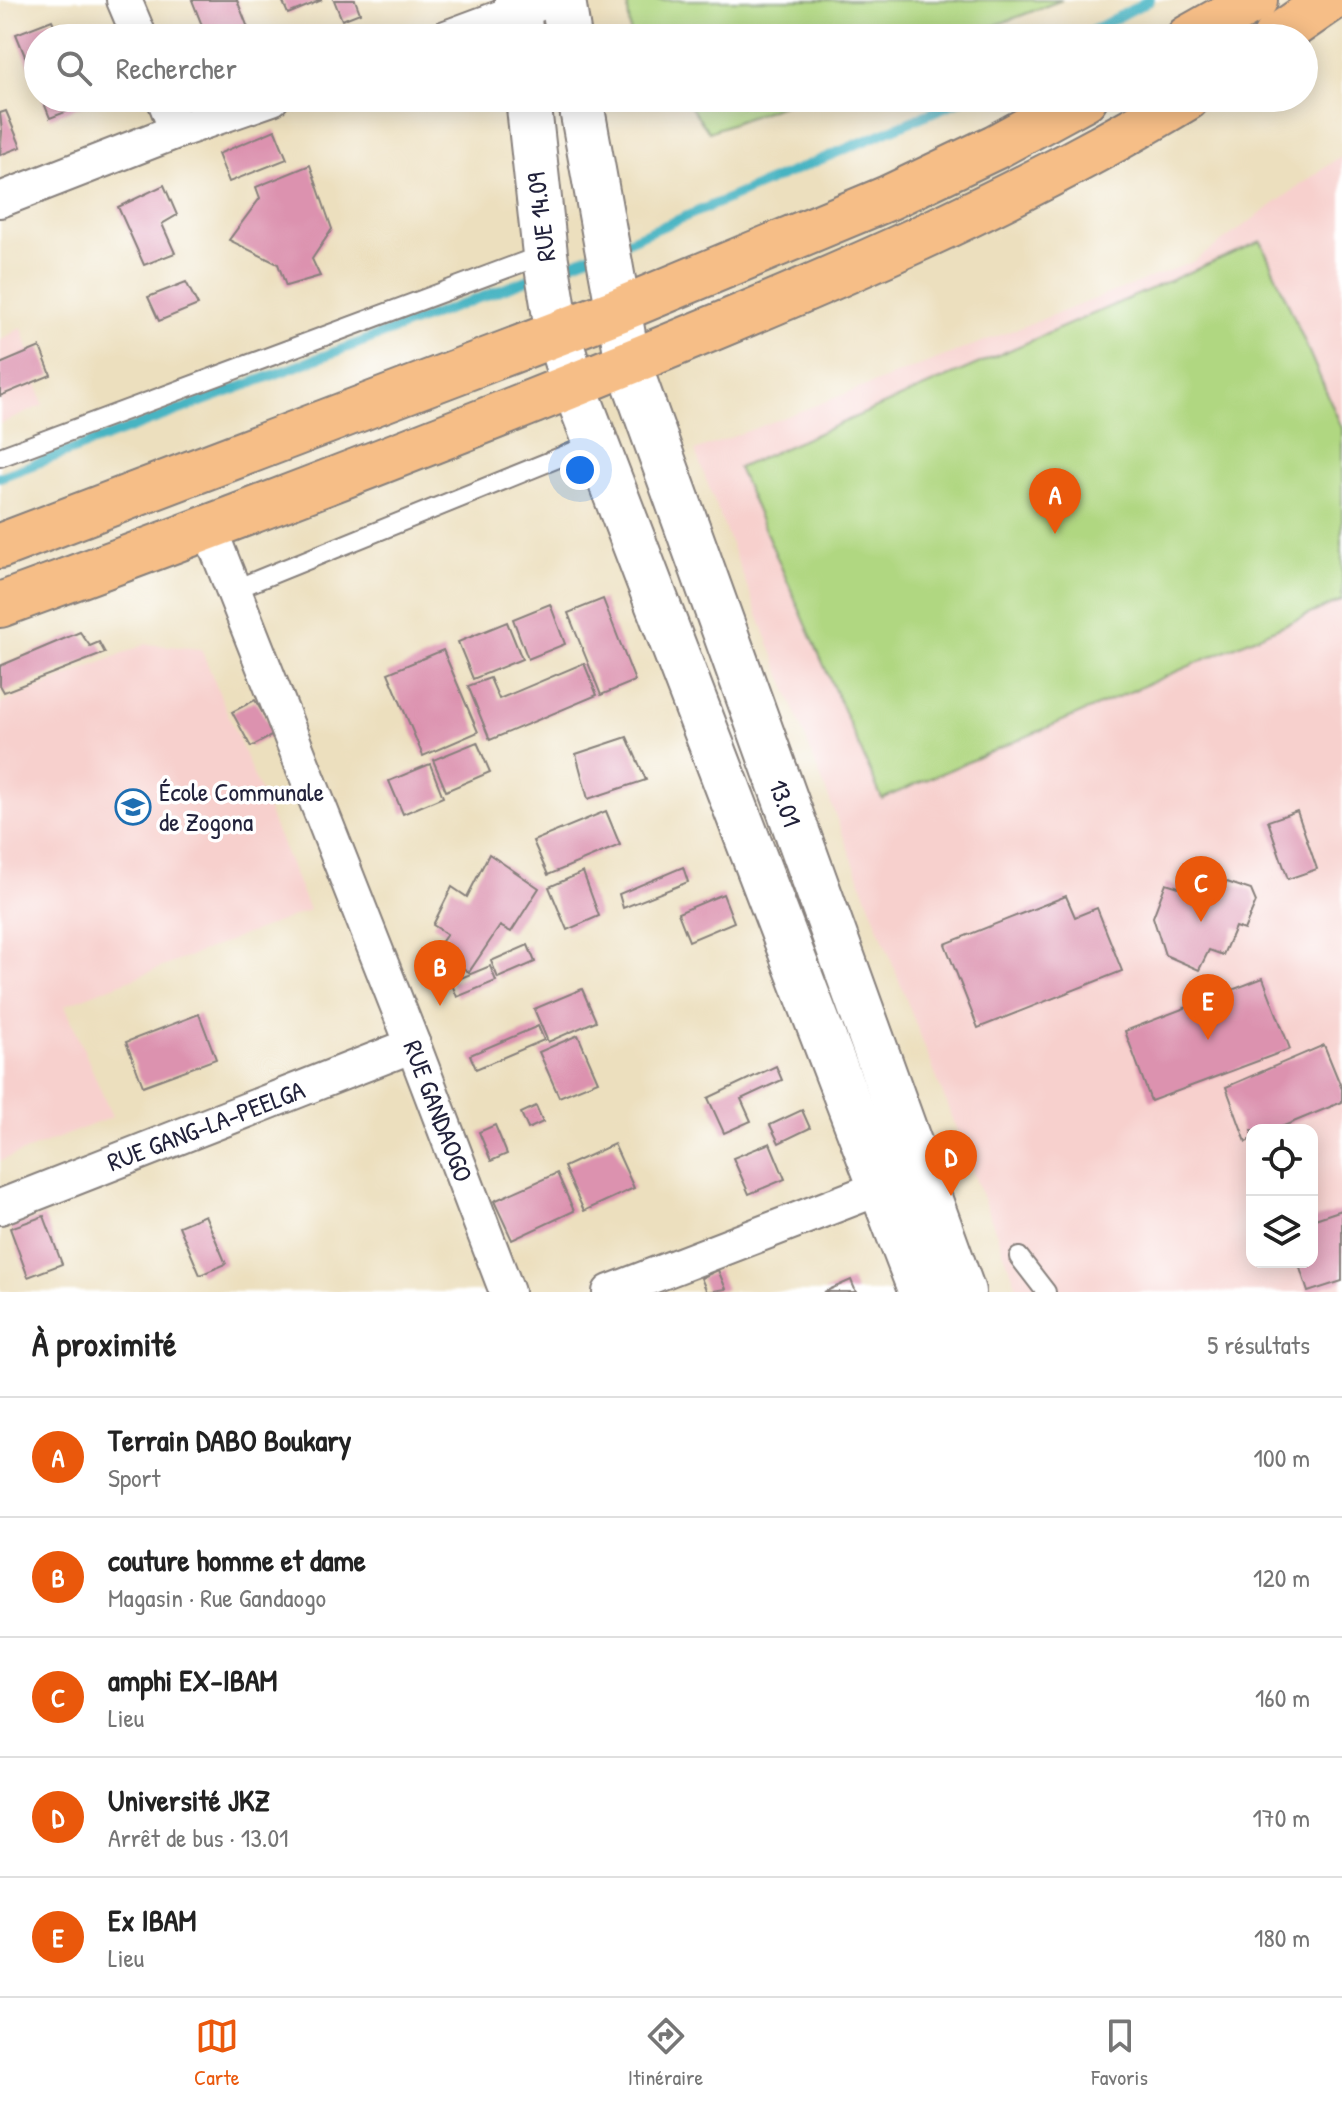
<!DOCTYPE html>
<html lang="fr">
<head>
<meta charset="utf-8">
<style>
	body { margin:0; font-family:"Patrick Hand",sans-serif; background:#f2f2f2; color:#222 }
	.controls { position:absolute; right:24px; bottom:24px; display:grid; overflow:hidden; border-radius:16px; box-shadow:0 4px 20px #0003 }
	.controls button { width:72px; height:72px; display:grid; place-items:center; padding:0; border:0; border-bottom:2px solid #e0e0e0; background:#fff; color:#222; font:40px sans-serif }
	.you { position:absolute; left:580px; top:470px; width:28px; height:28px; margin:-20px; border:6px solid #fff; border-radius:50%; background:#1a73e8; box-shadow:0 0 0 12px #1a73e833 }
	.badge { display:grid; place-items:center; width:52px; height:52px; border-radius:50%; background:#ea580c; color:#fff; font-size:26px; font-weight:700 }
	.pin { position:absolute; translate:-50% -66px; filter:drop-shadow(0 2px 4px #0008) }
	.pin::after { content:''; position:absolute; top:42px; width:28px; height:24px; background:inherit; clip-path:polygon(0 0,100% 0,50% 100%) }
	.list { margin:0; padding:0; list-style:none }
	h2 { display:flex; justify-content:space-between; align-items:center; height:104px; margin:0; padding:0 32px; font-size:34px }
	h2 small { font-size:26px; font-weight:400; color:#767676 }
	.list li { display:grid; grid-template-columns:52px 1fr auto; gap:24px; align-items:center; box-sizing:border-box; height:120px; padding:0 32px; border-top:2px solid #e0e0e0 }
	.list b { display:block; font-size:30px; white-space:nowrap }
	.list p { margin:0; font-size:26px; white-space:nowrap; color:#767676 }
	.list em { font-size:26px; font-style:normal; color:#767676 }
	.icon { flex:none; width:44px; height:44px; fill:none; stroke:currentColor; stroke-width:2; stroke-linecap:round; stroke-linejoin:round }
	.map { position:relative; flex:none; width:1342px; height:1292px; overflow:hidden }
	.search { position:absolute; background:#fff; box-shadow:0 4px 20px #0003; left:24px; right:24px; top:24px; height:88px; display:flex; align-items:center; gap:20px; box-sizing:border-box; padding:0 28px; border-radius:44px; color:#767676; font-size:30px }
	.sheet { height:704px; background:#fff }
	nav { display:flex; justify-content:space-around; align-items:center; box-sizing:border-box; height:112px; border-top:2px solid #e0e0e0; background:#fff; font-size:22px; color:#767676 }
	nav a { display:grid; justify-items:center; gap:4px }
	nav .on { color:#ea580c }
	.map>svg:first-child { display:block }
</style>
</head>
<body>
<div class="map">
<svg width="1342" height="1292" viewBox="0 0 1342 1292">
	<rect width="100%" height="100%" fill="#fff"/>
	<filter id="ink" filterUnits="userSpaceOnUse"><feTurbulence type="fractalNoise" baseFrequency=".0125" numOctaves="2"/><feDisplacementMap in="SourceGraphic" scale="16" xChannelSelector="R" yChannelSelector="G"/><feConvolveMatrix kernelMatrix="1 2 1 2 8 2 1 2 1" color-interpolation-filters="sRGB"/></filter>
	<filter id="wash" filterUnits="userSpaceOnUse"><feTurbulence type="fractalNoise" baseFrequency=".006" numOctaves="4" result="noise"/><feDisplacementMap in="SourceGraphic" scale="32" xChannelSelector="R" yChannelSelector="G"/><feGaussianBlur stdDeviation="1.8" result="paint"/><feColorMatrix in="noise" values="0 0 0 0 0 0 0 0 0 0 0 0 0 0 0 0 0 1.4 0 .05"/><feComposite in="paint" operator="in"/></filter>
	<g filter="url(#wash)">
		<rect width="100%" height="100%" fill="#ecdfbe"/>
		<g fill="#f7d0cd" fill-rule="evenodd">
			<path d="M1342 155V1292H1019L695 451 1195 261ZM1252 1130H1312V1262H1252Z"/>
			<polygon points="22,327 43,405 0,424 0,341"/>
			<polygon points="146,644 201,649 309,910 65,1005 112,1117 0,1161 0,704"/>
		</g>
		<g fill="#b0d781" stroke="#697c5e" stroke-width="2">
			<polygon points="627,0 1062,0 962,38 631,38"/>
			<polygon points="684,98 801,98 709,132"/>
			<polygon points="1261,241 1342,428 1342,600 882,799 738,468"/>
		</g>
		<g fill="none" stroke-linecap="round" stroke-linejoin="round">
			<g stroke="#46b4c2" stroke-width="10">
				<polyline points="1079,38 1150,0"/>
				<polyline points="616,246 966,98"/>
				<polyline points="556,269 597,253"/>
				<polyline points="0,477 538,276"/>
			</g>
		</g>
		<g id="blocks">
			<g fill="#dc92af">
				<polygon points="192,0 237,0 252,38 207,38"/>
				<polygon points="282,0 322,0 288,14"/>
				<polygon points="334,0 355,0 360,13 342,20"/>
				<polygon points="52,20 60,38 38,38 38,88 16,34"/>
				<polygon points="42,98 84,98 86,104 50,118"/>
				<polygon points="6,111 21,147 0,155 2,131 0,113"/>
				<polygon points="275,130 287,159 229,182 218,154"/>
				<polygon points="310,165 332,229 312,259 320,276 286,286 278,264 229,240 260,198 256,187"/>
				<polygon points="164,185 177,215 162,224 175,253 144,265 118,207"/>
				<polygon points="186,282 198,305 159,321 148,297"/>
				<polygon points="40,347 51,375 0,396 0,364"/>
				<polygon points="603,599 635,681 601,695 568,613"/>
				<polygon points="550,604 565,644 528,659 513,619"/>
				<polygon points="507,622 522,659 473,679 458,642"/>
				<polygon points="80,632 90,646 99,642 105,653 4,692 0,685 0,666"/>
				<polygon points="443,650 478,732 423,756 388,673"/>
				<polygon points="584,663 597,695 490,740 468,686 490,678 499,699"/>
				<polygon points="255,700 275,734 251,747 232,712"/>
				<polygon points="627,737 646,780 588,799 576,754"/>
				<polygon points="477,742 490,772 446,791 433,760"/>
				<polygon points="430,764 443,797 403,814 389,781"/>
				<polygon points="606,811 620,845 548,875 533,841"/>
				<polygon points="1297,811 1317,869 1288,879 1268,821"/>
				<polygon points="489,854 539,888 511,932 500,926 469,972 436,950 447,934 433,925 452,887 467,897"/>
				<polygon points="683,867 688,882 623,908 619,894"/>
				<polygon points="1191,870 1251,890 1256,902 1244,930 1235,927 1223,955 1209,950 1199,970 1165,955 1153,917 1166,883 1185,889"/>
				<polygon points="583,872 599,916 567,930 549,887"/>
				<polygon points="723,894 734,922 689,941 678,913"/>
				<polygon points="1066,896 1075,917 1097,908 1122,971 978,1028 945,944"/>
				<polygon points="528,945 535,962 498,978 491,961"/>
				<polygon points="490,966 496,981 457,997 451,982"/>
				<polygon points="1263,978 1290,1049 1151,1101 1125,1031"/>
				<polygon points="582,989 596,1021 548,1042 534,1009"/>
				<polygon points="199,1014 216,1059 143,1086 126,1042"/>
				<polygon points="538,1026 544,1040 476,1069 470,1055"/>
				<polygon points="578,1035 598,1081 559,1097 539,1052"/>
				<polygon points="1324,1045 1342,1089 1342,1102 1274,1130 1252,1130 1252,1139 1246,1142 1226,1087"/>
				<polygon points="776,1066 782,1080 741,1099 751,1121 724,1133 708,1098"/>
				<polygon points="536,1106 543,1122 528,1129 521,1113"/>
				<polygon points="802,1110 810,1128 779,1143 770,1125"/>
				<polygon points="495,1125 507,1154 491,1161 479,1132"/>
				<polygon points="770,1143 785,1179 749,1194 733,1158"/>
				<polygon points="614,1144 634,1188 584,1211 564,1167"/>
				<polygon points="557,1173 574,1211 512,1240 494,1201"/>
				<polygon points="1342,1210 1342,1281 1308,1292 1298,1262 1312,1262 1312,1220"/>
				<polygon points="205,1215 226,1264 200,1275 179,1226"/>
				<polygon points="44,1216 62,1264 28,1277 10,1228"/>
				<polygon points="718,1270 726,1289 707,1292 701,1278"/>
				<polygon points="851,1280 856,1292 824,1292"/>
			</g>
		</g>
	</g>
	<g filter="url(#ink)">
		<use href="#blocks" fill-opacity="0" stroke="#87807c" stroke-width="2"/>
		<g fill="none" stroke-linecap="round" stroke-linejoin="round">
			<defs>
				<g id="service">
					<polyline points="0,457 545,254"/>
					<polyline points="233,590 595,443"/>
					<polyline points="1019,1257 1046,1292"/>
				</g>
				<g id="minor">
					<polyline points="124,0 140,38"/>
					<polyline points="446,38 548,0"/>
					<polyline points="164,98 177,131"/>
					<polyline points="0,200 177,131 272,98"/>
					<polyline points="209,528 413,1045 507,1292"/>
					<polyline points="0,1207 413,1045"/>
					<polyline points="610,1292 903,1179"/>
				</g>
				<g id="tertiary">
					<polyline points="517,0 521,38"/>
					<polyline points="563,0 569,38"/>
					<polyline points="528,98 545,254 558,335 574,386 921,1292"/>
					<polyline points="580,98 628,363 963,1292"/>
				</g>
				<g id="primary">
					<polyline points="1188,38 1255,0"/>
					<polyline points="1275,38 1330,0"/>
					<polyline points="0,546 619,310 888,198 995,147 1085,98"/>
					<path d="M0 605C216 526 430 444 643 357 829 281 1015 202 1187 98"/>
				</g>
			</defs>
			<use href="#service" stroke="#87807c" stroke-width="22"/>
			<use href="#minor" stroke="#87807c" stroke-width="38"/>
			<use href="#tertiary" stroke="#87807c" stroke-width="48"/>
			<use href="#primary" stroke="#87807c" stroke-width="48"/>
			<use href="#service" stroke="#fff" stroke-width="18"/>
			<use href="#minor" stroke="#fff" stroke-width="34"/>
			<use href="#tertiary" stroke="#fff" stroke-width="44"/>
			<use href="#primary" stroke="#f6be87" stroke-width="44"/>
		</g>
	</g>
	<defs>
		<symbol id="school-ring" viewBox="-11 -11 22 22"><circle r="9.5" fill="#fff" stroke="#1f6fb2" stroke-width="1.5"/><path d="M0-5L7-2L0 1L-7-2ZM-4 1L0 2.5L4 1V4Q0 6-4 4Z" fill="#1f6fb2"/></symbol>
	</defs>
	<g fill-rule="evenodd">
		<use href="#school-ring" x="113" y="787" width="40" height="40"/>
	</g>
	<g text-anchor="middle" stroke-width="7" stroke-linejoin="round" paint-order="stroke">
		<g font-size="26" fill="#22223b" stroke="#fff">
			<text transform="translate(541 217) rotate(-97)" y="9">RUE 14.09</text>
			<text transform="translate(785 803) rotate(70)" y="9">13.01</text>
			<text transform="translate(438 1111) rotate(69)" y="9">RUE GANDAOGO</text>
			<text transform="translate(206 1126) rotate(-21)" y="9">RUE GANG-LA-PEELGA</text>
		</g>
		<g font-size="26" fill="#22223b" stroke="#fff" text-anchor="start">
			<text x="159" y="801">École Communale<tspan x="159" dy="30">de Zogona</tspan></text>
		</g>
	</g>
</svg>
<div class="controls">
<button><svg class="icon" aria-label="locate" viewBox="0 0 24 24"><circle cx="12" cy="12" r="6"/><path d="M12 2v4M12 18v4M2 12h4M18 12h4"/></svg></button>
<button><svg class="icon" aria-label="layers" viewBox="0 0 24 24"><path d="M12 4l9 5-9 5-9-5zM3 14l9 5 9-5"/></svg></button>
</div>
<div class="you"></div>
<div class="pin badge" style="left:1055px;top:534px">A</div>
<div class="pin badge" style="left:440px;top:1006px">B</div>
<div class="pin badge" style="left:1201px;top:922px">C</div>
<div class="pin badge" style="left:951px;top:1196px">D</div>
<div class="pin badge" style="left:1208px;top:1040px">E</div>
<div class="search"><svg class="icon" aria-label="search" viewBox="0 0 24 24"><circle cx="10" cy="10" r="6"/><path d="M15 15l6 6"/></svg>Rechercher</div>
</div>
<section class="sheet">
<h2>À proximité<small>5 résultats</small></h2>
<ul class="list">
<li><span class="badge">A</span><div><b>Terrain DABO Boukary</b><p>Sport</p></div><em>100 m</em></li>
<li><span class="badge">B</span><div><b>couture homme et dame</b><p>Magasin · Rue Gandaogo</p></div><em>120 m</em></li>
<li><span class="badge">C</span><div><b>amphi EX-IBAM</b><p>Lieu</p></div><em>160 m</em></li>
<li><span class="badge">D</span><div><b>Université JKZ</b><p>Arrêt de bus · 13.01</p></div><em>170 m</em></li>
<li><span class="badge">E</span><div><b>Ex IBAM</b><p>Lieu</p></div><em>180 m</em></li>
</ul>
</section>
<nav>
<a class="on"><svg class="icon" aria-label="map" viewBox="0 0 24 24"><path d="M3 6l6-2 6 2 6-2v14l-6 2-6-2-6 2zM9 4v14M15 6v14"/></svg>Carte</a>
<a><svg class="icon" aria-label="directions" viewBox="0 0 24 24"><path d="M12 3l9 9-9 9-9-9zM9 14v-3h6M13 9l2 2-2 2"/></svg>Itinéraire</a>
<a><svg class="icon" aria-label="saved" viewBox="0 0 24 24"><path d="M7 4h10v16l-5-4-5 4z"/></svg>Favoris</a>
</nav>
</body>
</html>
